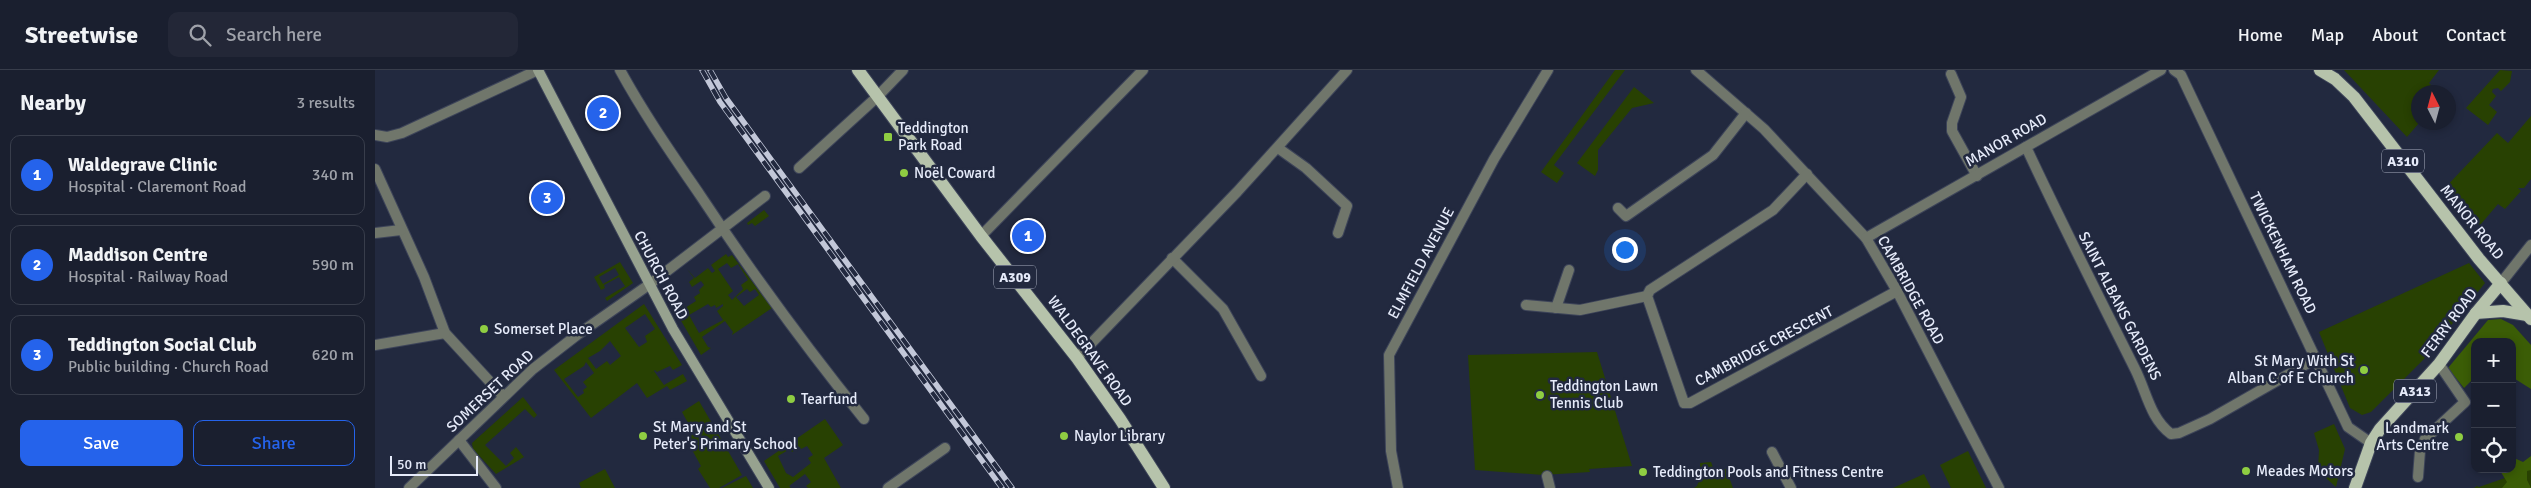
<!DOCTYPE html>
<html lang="en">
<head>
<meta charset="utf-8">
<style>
	body { margin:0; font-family:Signika,sans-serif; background:#232737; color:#f1f3f6 }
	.controls { position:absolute; right:15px; bottom:15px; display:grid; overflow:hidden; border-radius:10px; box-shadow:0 2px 8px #0003 }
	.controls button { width:45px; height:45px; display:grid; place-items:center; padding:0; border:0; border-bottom:1px solid #383d4b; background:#1a1f2f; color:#f1f3f6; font:25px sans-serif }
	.compass { position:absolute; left:2036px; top:15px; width:45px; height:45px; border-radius:50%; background:#1a1f2f; box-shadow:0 2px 8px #0003; rotate:354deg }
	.scale { position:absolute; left:15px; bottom:12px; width:88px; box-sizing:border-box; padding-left:5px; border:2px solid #e6ebfa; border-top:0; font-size:14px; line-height:18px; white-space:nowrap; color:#e6ebfa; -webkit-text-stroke:4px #22293f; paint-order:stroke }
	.you { position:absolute; left:1249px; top:179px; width:18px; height:18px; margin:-12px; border:4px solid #fff; border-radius:50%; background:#1a73e8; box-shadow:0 0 0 8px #1a73e833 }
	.badge { display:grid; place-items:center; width:32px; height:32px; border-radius:50%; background:#2563eb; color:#fff; font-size:16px; font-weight:700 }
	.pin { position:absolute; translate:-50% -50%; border:2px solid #fff; box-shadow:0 1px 5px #0006 }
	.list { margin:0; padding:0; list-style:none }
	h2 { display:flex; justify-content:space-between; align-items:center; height:65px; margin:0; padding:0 20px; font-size:21px }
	h2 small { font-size:16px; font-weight:400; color:#9fa2aa }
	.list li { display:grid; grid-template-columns:32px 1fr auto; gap:15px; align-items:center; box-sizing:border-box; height:80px; margin:0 10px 10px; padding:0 10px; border:1px solid #383d4b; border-radius:10px }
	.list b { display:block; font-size:19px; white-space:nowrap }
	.list p { margin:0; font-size:16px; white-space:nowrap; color:#9fa2aa }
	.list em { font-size:16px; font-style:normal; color:#9fa2aa }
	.actions { display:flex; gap:10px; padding:15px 20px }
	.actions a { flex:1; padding:11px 0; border:1px solid #2563eb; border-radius:10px; text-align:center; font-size:18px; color:#2563eb }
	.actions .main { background:#2563eb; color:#fff }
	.icon { flex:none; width:28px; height:28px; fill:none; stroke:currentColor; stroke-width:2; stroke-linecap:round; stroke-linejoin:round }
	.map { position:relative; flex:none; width:2156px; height:418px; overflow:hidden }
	header { display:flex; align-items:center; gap:30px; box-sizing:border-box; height:70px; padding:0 25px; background:#1a1f2f; border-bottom:1px solid #383d4b }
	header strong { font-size:24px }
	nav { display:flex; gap:28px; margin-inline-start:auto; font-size:18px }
	.search { width:350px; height:45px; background:#232737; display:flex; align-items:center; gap:12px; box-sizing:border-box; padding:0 18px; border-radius:10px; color:#9fa2aa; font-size:19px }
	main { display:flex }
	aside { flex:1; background:#1a1f2f }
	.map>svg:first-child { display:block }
</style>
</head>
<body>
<header>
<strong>Streetwise</strong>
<div class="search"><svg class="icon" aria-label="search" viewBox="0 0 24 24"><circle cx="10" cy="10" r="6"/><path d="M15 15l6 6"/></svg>Search here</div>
<nav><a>Home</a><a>Map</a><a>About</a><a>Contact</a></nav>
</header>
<main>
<aside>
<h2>Nearby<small>3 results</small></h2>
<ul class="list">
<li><span class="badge">1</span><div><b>Waldegrave Clinic</b><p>Hospital · Claremont Road</p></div><em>340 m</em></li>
<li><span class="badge">2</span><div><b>Maddison Centre</b><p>Hospital · Railway Road</p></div><em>590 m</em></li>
<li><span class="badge">3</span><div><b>Teddington Social Club</b><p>Public building · Church Road</p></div><em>620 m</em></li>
</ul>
<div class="actions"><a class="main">Save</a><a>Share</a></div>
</aside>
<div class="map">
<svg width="2156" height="418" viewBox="0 0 2156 418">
	<rect width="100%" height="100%" fill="#22293f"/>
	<g fill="#284102" fill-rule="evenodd">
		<polygon points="1240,0 1250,0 1179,95 1189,103 1182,113 1166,102"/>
		<polygon points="1969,0 2064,0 2054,13 2063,22 2044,22 2044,53 2032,67"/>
		<polygon points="2125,0 2137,1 2135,12 2126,21 2123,18 2118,19 2117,22 2121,26 2114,35 2122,42 2113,55 2091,38"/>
		<polygon points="1259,17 1279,33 1257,38 1223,80 1223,100 1220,106 1202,93"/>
		<polygon points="2156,46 2156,109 2149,118 2143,118 2146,121 2130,139 2123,134 2106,154 2093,158 2090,154 2092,148 2089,144 2082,144 2066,122 2122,63 2133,73"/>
		<polygon points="389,140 394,146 380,156 377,153 373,155 372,153"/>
		<path d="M351 184 353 187 357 185 397 238 357 265 358 262 350 251 327 267 333 277 336 278 326 285 287 218 294 213 310 238 321 231 319 227 325 223 324 220 329 215 326 211 317 217 314 212 319 208 312 199 320 208 333 198 337 203 340 201 336 195ZM352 193 356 198 363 194 373 210 366 215 368 219 357 230 353 225 358 221 343 199ZM372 219 375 222 380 219 384 225 369 236 361 227ZM333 234 336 237 340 235 341 238 348 234V236L342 241 348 250 324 263 314 245Z"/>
		<path d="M245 192 258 213 232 231 230 228 250 216 244 207 229 215 230 218 226 220 219 207ZM240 198 244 205 228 214 224 207Z"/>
		<polygon points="2094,193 2110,213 2049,289 1996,342 1987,345 1975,338 1944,262"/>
		<path d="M269 234 307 295 298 300 295 296 282 302 280 300 274 305 279 301 289 315 308 304 312 311 295 320 292 316 272 328 262 313 216 348 179 300ZM270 244 280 259 270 266 272 272 264 277 250 258ZM235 271 246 286 235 295 232 291 221 299 213 288 225 281ZM211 292 219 303 208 312 212 317 208 320 209 323 203 327 189 309 209 296Z"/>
		<polygon points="1222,282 1257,396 1214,399 1215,402 1168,405 1100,400 1093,285"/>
		<polygon points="148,327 162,345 159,348 150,339 110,375 131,396 139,388 135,383 141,377 149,387 121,404 98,379 97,373"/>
		<polygon points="324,331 367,405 344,418 335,418 323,399 326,396 311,369 319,364 307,342"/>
		<path d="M450 349 468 375 449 388 466 418H433L431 416 436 412 430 404 414 416 416 418H405L389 391ZM432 376 438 385 433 388 436 393 418 407 411 403 403 386 415 379 417 382 425 377 426 379Z"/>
		<polygon points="1959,354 1970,379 1961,417 1943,401 1944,380 1939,363"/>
		<polygon points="1593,381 1611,418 1576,418 1565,395"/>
		<polygon points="1336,392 1340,403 1351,399 1358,418 1319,418 1322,416 1326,405 1325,393"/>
		<polygon points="230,399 240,418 206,418 204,413"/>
		<polygon points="2156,399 2156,418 2099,418 2102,416 2104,417"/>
		<polygon points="1549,404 1556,418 1518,418"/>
		<polygon points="371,406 378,418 347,418"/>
	</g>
	<g fill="#3b5d06">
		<polygon points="2126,249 2138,255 2156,275 2156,319 2137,307 2137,272 2100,272 2100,307 2089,318 2073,298 2113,250"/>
		<polygon points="2156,386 2156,400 2152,401 2152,410 2156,418 2127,418 2132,412 2124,399 2137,399 2137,387 2148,392"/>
	</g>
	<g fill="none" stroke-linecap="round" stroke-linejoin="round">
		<defs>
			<g id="minor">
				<path d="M245 0C269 44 297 84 325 125 376 202 431 277 489 349"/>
				<polyline points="1321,0 1389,59 1491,168 1522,221 1624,418"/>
				<polyline points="1799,0 1806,5 1973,357 1996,373"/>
				<polyline points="1576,4 1586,27 1577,53 1577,61 1602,106"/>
				<polyline points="0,65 12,67 27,63 163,0"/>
				<path d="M1651 77C1686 152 1723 225 1760 299 1772 323 1775 348 1796 364L1804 363 1835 349 1942 288"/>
				<polyline points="903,78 931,98 972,136 963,163"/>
				<polyline points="424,98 502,27"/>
				<polyline points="0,99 49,207 70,263 128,326"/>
				<polyline points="1432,104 1398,140 1275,220 1272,226 1309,333 1315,333 1522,221"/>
				<polyline points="1243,138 1251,146 1338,85 1371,43"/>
				<polyline points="0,163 26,160"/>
				<polyline points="606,166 768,0"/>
				<polyline points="1491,168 1786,0"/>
				<polyline points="797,188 848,239 886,306"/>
				<polyline points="1151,235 1205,240 1272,226"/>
				<polyline points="1181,238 1194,200"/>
				<polyline points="0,275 70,263"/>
				<polyline points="702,288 862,122 972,0"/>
				<polyline points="84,370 121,418"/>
				<polyline points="1397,382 1416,418"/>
				<polyline points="1172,406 1175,418"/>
				<polyline points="2043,407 2045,381 2050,369 2090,332 2064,294"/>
				<polyline points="34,418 158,299 202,265 275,214 390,126"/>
				<polyline points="513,418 570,378"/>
				<polyline points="1023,418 1016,381 1014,285 1119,89 1173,0"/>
			</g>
			<g id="tertiary">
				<polyline points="502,27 528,0"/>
				<polyline points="2126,213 2156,175"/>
			</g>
			<polyline id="secondary" points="163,0 298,259 394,418"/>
			<g id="primary">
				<polyline points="483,0 606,166 702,288 745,349 789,418"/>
				<polyline points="1945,0 1960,9 1979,27 2104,189 2156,249"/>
				<polyline points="2101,243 2128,241 2152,245"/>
				<polyline points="1980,418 1996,373 2005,359 2064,294 2101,243 2126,213"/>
			</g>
		</defs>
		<use href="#minor" stroke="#3d4459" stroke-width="12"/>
		<use href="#tertiary" stroke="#3d4459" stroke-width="12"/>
		<use href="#secondary" stroke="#3d4459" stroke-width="12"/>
		<use href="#primary" stroke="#3d4459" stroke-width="14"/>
		<use href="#minor" stroke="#70766b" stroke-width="10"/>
		<use href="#tertiary" stroke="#70766b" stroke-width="10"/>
		<use href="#secondary" stroke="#97a28f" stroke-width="10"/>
		<use href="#primary" stroke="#b6c3ab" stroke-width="12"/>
		<defs>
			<g id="rail">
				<polyline points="327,0 345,32 627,418"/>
				<polyline points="335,0 351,28 637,418"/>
			</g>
		</defs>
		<use href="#rail" stroke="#c2c7d8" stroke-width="5.5"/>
		<use href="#rail" stroke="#22293f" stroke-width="4" stroke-dasharray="11" stroke-linecap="butt"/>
	</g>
	<g fill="#8fcd42" stroke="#22293f" stroke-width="2">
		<rect x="508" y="62" width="10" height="10" rx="2.5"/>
		<circle cx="529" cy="103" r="5"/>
		<circle cx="109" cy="259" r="5"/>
		<circle cx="1989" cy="300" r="5"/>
		<circle cx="1165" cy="325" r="5"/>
		<circle cx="416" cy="329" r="5"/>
		<circle cx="268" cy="366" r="5"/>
		<circle cx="689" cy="366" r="5"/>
		<circle cx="2084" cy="367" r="5"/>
		<circle cx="1871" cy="401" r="5"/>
		<circle cx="1268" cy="402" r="5"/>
	</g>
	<g text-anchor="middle" stroke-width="5" stroke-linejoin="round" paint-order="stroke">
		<g fill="#22293f" stroke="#abb1c2" stroke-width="1">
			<rect x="2007" y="79.5" width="42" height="23" rx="4"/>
			<rect x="619" y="195.5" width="42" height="23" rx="4"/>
			<rect x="2019" y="309.5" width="42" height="23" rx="4"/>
		</g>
		<g font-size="14" font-weight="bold" fill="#e6ebfa">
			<text x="2028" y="96">A310</text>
			<text x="640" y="212">A309</text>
			<text x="2040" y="326">A313</text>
		</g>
		<g font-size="15" fill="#e6ebfa" stroke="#22293f" text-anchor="start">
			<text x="523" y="63">Teddington<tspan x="523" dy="17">Park Road</tspan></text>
			<text x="539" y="108">Noël Coward</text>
			<text x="119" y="264">Somerset Place</text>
			<text x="1979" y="296" text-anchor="end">St Mary With St<tspan x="1979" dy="17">Alban C of E Church</tspan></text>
			<text x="1175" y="321">Teddington Lawn<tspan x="1175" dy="17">Tennis Club</tspan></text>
			<text x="426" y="334">Tearfund</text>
			<text x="278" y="362">St Mary and St<tspan x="278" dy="17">Peter's Primary School</tspan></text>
			<text x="2074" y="363" text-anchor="end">Landmark<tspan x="2074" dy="17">Arts Centre</tspan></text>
			<text x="699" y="371">Naylor Library</text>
			<text x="1881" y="406">Meades Motors</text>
			<text x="1278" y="407">Teddington Pools and Fitness Centre</text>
		</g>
		<g font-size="15" fill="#e6ebfa" stroke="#22293f">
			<text transform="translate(1631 70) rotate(-30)" y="5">MANOR ROAD</text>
			<text transform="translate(2097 152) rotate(51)" y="5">MANOR ROAD</text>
			<text transform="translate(1908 183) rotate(64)" y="5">TWICKENHAM ROAD</text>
			<text transform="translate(1046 193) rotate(-62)" y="5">ELMFIELD AVENUE</text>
			<text transform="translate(286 205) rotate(62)" y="5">CHURCH ROAD</text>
			<text transform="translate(1536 220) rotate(61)" y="5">CAMBRIDGE ROAD</text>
			<text transform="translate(1745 236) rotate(63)" y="5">SAINT ALBANS GARDENS</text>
			<text transform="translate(2074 253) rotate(-53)" y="5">FERRY ROAD</text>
			<text transform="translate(1389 276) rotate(-28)" y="5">CAMBRIDGE CRESCENT</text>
			<text transform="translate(715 281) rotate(54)" y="5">WALDEGRAVE ROAD</text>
			<text transform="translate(115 321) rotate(-43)" y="5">SOMERSET ROAD</text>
		</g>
	</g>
</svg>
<div class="controls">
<button>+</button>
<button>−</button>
<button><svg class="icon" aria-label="locate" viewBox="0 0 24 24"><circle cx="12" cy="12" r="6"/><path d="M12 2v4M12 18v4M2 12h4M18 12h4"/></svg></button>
</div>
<svg class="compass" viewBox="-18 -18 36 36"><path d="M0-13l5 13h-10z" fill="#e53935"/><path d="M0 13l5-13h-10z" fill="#9fa2aa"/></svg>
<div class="scale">50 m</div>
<div class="you"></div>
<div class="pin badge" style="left:653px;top:166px">1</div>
<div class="pin badge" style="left:228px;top:43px">2</div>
<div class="pin badge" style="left:172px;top:128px">3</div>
</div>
</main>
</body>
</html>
